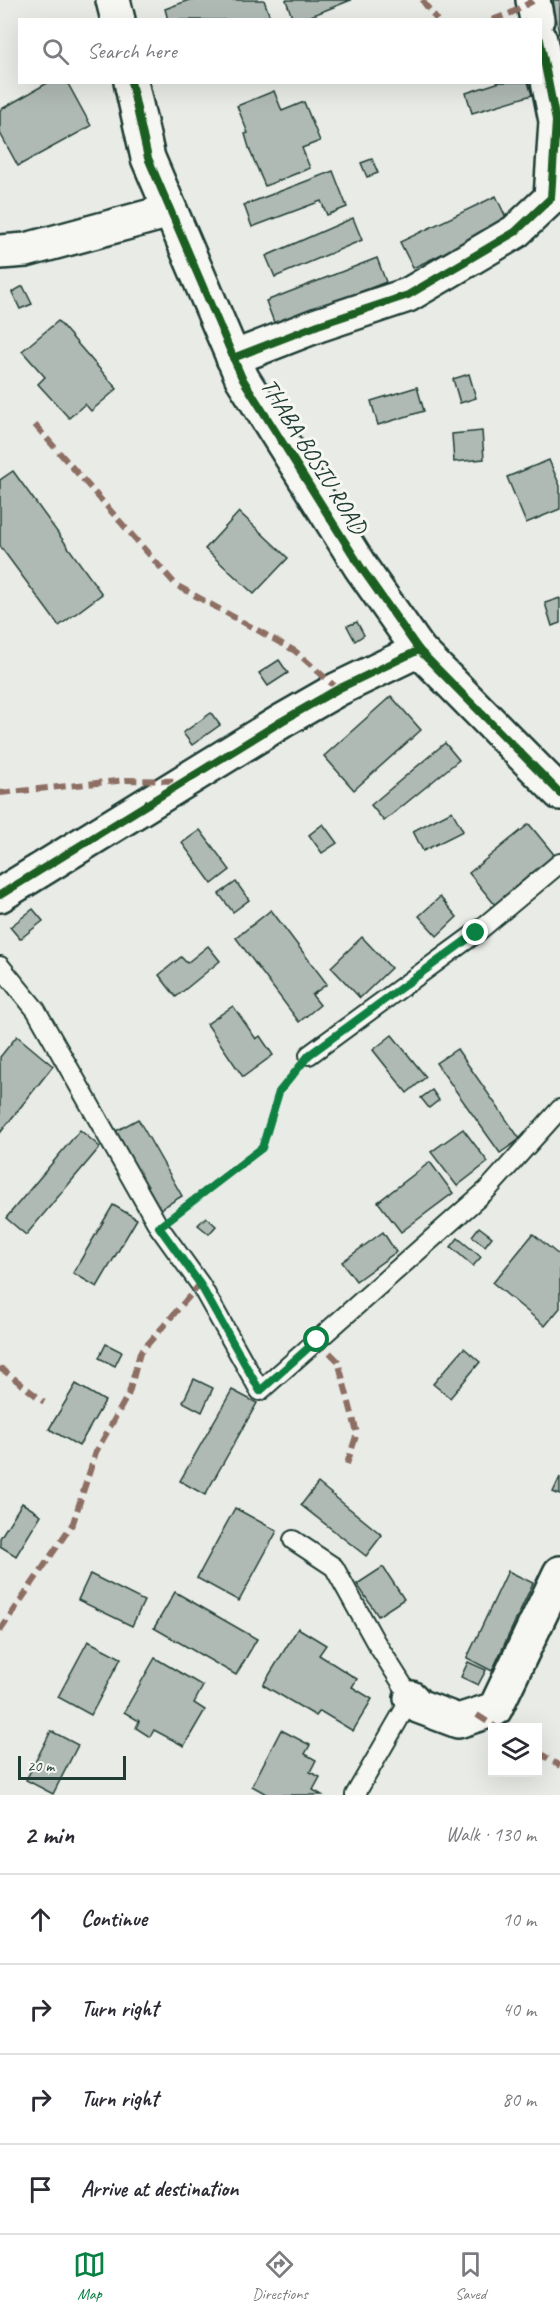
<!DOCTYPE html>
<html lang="en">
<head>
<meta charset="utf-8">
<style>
	body { margin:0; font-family:Caveat,sans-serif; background:#f2f2f3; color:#2b2b33 }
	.controls { position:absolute; right:18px; bottom:18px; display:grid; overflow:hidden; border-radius:0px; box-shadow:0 6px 24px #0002 }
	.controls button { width:54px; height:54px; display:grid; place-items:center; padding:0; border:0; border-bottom:2px solid #e1e1e2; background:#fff; color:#2b2b33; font:30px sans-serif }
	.scale { position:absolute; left:18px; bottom:15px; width:108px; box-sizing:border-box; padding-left:6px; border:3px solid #1f3d34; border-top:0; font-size:16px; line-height:21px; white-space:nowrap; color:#1f3d34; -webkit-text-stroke:4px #f6f6f2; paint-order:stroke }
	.stop { position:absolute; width:18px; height:18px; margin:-14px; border:4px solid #0b8043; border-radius:50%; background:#fff }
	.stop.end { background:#0b8043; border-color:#fff; box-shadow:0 2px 6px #0008 }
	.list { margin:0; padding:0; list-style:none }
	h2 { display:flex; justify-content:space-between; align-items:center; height:78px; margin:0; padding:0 24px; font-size:26px }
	h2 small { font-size:20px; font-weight:400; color:#7c7c81 }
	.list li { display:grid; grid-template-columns:39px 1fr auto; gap:18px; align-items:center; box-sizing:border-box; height:90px; padding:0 24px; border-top:2px solid #e1e1e2 }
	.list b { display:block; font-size:22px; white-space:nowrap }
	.list em { font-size:20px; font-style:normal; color:#7c7c81 }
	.icon { flex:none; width:33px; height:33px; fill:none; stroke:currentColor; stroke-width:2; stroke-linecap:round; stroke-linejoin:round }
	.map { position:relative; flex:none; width:560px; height:1795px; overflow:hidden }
	.search { position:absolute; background:#fff; box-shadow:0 6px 24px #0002; left:18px; right:18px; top:18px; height:66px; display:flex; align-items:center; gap:15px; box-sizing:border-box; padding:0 21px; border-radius:0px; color:#7c7c81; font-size:22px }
	.sheet { height:438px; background:#fff }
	nav { display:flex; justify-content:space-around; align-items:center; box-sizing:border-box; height:84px; border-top:2px solid #e1e1e2; background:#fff; font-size:16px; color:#7c7c81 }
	nav a { display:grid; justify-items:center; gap:3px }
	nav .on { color:#0b8043 }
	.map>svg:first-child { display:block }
</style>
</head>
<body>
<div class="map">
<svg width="560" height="1795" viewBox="0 0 560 1795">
	<rect width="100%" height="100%" fill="#e9ebe7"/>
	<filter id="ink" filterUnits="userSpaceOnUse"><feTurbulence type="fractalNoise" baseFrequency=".0167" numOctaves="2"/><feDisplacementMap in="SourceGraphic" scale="12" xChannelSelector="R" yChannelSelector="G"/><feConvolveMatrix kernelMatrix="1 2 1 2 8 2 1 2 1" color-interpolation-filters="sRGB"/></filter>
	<g filter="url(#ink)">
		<g fill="#b0bab5" stroke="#1f3d34" stroke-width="1.5">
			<polygon points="189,0 264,0 271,20 168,20 165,9"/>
			<polygon points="286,0 351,0 301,20 293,20"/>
			<polygon points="553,0 560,0 560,34 559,34"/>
			<polygon points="49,82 67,82 91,126 18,166 0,133 0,110"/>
			<polygon points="500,82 528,82 532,95 472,113 466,93"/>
			<polygon points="274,91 282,111 304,102 320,141 302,148 310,168 265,186 250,151 245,134 248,133 237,106"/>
			<polygon points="372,159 378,173 367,177 361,163"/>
			<polygon points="333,171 347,207 327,215 321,201 252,227 244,205"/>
			<polygon points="496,196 508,222 413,268 400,242"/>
			<polygon points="353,218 362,240 275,277 266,256"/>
			<polygon points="377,258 386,282 275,325 266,301"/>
			<polygon points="23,286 32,304 20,309 12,292"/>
			<polygon points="58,321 117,389 91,411 85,404 69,418 38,384 45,377 22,351"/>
			<polygon points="469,374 476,398 460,403 453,379"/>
			<polygon points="417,387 424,411 378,425 371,401"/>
			<polygon points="482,431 484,459 454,462 452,434"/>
			<polygon points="549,460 560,486 560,509 526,523 507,477"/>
			<polygon points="13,471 102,594 59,626 0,546 0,480"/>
			<polygon points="239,512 288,558 254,594 205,549"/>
			<polygon points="560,598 560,623 552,626 545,603"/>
			<polygon points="357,622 364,635 355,641 347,626"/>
			<polygon points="279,660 288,673 268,686 259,673"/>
			<polygon points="391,696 421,730 354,790 324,756"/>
			<polygon points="211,713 220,725 192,745 183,733"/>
			<polygon points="445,743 459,760 384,821 371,805"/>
			<polygon points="452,811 463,831 423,851 413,831"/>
			<polygon points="323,824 337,843 322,853 309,835"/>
			<polygon points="529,824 556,857 496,906 469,873"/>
			<polygon points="200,830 230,870 212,884 182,843"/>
			<polygon points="236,882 249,900 233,912 219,894"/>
			<polygon points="440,897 457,917 437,936 419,916"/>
			<polygon points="33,909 43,921 20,939 10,927"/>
			<polygon points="271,910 327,984 312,995 320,1005 299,1022 236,938"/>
			<polygon points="362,937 391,968 360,998 331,967"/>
			<polygon points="208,946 220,961 176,997 159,975 181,957 187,963"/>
			<polygon points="233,1006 256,1039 260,1036 273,1055 243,1077 207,1024"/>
			<polygon points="392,1035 426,1077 407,1093 373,1050"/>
			<polygon points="17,1036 53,1066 0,1133 0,1057"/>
			<polygon points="457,1049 520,1139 500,1153 436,1063"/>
			<polygon points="432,1090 439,1100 429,1108 421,1098"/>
			<polygon points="138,1119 182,1196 159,1210 116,1131"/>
			<polygon points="463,1129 488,1162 457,1186 431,1152"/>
			<polygon points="80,1130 100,1147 26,1235 6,1218"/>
			<polygon points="430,1162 453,1193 401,1232 378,1202"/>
			<polygon points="113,1205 137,1219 97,1287 73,1273"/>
			<polygon points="206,1217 216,1226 209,1234 198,1225"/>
			<polygon points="479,1227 492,1237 485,1246 472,1236"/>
			<polygon points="383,1232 396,1252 356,1281 342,1262"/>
			<polygon points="533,1234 560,1256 560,1308 545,1326 493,1283"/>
			<polygon points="458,1238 481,1257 473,1266 451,1247"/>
			<polygon points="106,1344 122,1352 115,1366 99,1358"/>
			<polygon points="464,1348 480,1362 450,1398 433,1384"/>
			<polygon points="194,1379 213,1388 202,1412 183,1402"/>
			<polygon points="76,1384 105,1401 79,1446 49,1429"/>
			<polygon points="232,1390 257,1403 205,1495 180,1481"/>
			<polygon points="560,1477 560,1495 553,1492"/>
			<polygon points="318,1483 382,1535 366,1556 301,1505"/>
			<polygon points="22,1503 41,1515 16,1556 0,1546 0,1538"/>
			<polygon points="235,1508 277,1531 239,1601 197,1578"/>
			<polygon points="383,1567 404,1599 378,1616 357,1584"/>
			<polygon points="508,1571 533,1583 492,1671 467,1658"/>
			<polygon points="90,1574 144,1601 132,1626 78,1600"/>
			<polygon points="175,1592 257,1639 236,1675 154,1628"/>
			<polygon points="298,1628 326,1645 319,1655 357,1679 352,1687 372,1699 353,1731 320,1711 316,1716 263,1685"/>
			<polygon points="88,1641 121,1658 91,1715 58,1697"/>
			<polygon points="155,1658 203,1686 194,1703 205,1710 184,1746 154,1730 150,1737 136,1728 139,1721 124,1712"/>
			<polygon points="468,1662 486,1670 478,1685 461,1677"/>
			<polygon points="281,1730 310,1745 305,1754 316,1760 310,1772 320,1777 313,1790 322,1795 268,1795 252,1786"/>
			<polygon points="51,1731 78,1745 53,1794 26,1780"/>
		</g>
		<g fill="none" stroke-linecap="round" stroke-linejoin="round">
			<defs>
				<g id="service">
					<polyline points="0,966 36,1010 159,1227 200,1284 260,1391 488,1189 560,1109"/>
					<polyline points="309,1055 476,933 560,863"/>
					<polyline points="293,1540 334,1567 375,1641 411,1698 355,1795"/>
				</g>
				<g id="minor">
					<polyline points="533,0 537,20"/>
					<polyline points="0,252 26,250 170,211"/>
					<polyline points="233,358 318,325 408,295 515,232 551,198 556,121 540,40"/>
					<polyline points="0,895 282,721 338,689 419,650"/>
					<polyline points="411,1698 418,1706 458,1721 495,1709 560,1573"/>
				</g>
				<g id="tertiary">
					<polyline points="113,0 118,20"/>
					<polyline points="131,82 148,158 242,378 360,566 419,650 560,793"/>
				</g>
			</defs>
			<use href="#service" stroke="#1f3d34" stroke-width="22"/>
			<use href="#minor" stroke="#1f3d34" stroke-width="38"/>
			<use href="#tertiary" stroke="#1f3d34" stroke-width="38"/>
			<polyline stroke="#1f3d34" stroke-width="4" stroke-dasharray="1.5 4.5" stroke-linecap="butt" points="180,1209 262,1147 279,1092 292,1076"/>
			<use href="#service" stroke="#f6f6f2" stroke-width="18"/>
			<use href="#minor" stroke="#f6f6f2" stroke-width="33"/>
			<use href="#tertiary" stroke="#f6f6f2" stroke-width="33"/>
			<g stroke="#8d6e63" stroke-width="6" stroke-dasharray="12 6" stroke-linecap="butt">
				<polyline points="422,0 437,20"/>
				<polyline points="492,20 511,13 533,1"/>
				<polyline points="35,425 176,585 295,651 338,689"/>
				<polyline points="0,793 126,780 182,781"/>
				<polyline points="317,1340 338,1361 357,1433 347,1464"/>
				<polyline points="0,1372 2,1369 44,1402"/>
				<polyline points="0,1631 73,1523 96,1452 129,1393 140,1353 200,1284"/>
				<polyline points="477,1715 497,1728"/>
				<polyline points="538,1752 560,1766"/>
			</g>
			<defs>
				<g id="cycleway">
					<polyline points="131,82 148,158 242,378 360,566 419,650 560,793"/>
					<polyline points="233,358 318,325 408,295 515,232 551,198 556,121 540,40"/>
					<polyline points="0,895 282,721 338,689 419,650"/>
				</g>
			</defs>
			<use href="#cycleway" stroke="#f6f6f2" stroke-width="11"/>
			<use href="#cycleway" stroke="#1b5e20" stroke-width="8"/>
		</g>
	</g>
	<g fill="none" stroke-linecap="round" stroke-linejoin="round" filter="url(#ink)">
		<polyline stroke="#0b8043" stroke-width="8" points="317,1340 260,1391 200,1284 159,1227 262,1148 279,1092 309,1055 476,933"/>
	</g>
	<g text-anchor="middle" stroke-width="6" stroke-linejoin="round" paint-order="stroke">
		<g font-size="24" fill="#1f3d34" stroke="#f6f6f2">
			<text transform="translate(314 456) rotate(58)" y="8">THABA BOSIU ROAD</text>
		</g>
	</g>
</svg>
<div class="controls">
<button><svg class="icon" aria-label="layers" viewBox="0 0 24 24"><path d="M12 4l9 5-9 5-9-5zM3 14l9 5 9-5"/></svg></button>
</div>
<div class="scale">20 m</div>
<div class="stop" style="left:317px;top:1340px"></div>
<div class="stop end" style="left:476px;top:933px"></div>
<div class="search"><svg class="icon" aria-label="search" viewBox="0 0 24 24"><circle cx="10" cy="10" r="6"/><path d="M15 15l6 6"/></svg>Search here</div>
</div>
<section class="sheet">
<h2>2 min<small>Walk · 130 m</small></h2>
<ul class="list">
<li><svg class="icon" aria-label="ahead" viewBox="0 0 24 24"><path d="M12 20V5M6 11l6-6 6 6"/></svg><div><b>Continue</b></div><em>10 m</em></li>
<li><svg class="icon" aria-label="right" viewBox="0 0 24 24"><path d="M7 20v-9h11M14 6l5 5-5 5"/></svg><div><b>Turn right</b></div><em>40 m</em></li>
<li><svg class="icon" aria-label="right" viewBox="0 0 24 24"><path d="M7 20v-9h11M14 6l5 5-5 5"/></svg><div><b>Turn right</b></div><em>80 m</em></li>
<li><svg class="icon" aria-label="arrive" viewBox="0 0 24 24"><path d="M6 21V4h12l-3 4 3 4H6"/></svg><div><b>Arrive at destination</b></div></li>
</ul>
</section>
<nav>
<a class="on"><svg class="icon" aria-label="map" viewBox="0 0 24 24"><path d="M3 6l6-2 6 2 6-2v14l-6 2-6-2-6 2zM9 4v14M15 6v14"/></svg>Map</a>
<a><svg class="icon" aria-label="directions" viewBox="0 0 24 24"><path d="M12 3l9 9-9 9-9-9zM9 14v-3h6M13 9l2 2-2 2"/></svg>Directions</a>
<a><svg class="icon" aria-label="saved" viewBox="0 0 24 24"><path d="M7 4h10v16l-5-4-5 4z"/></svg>Saved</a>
</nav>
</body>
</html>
